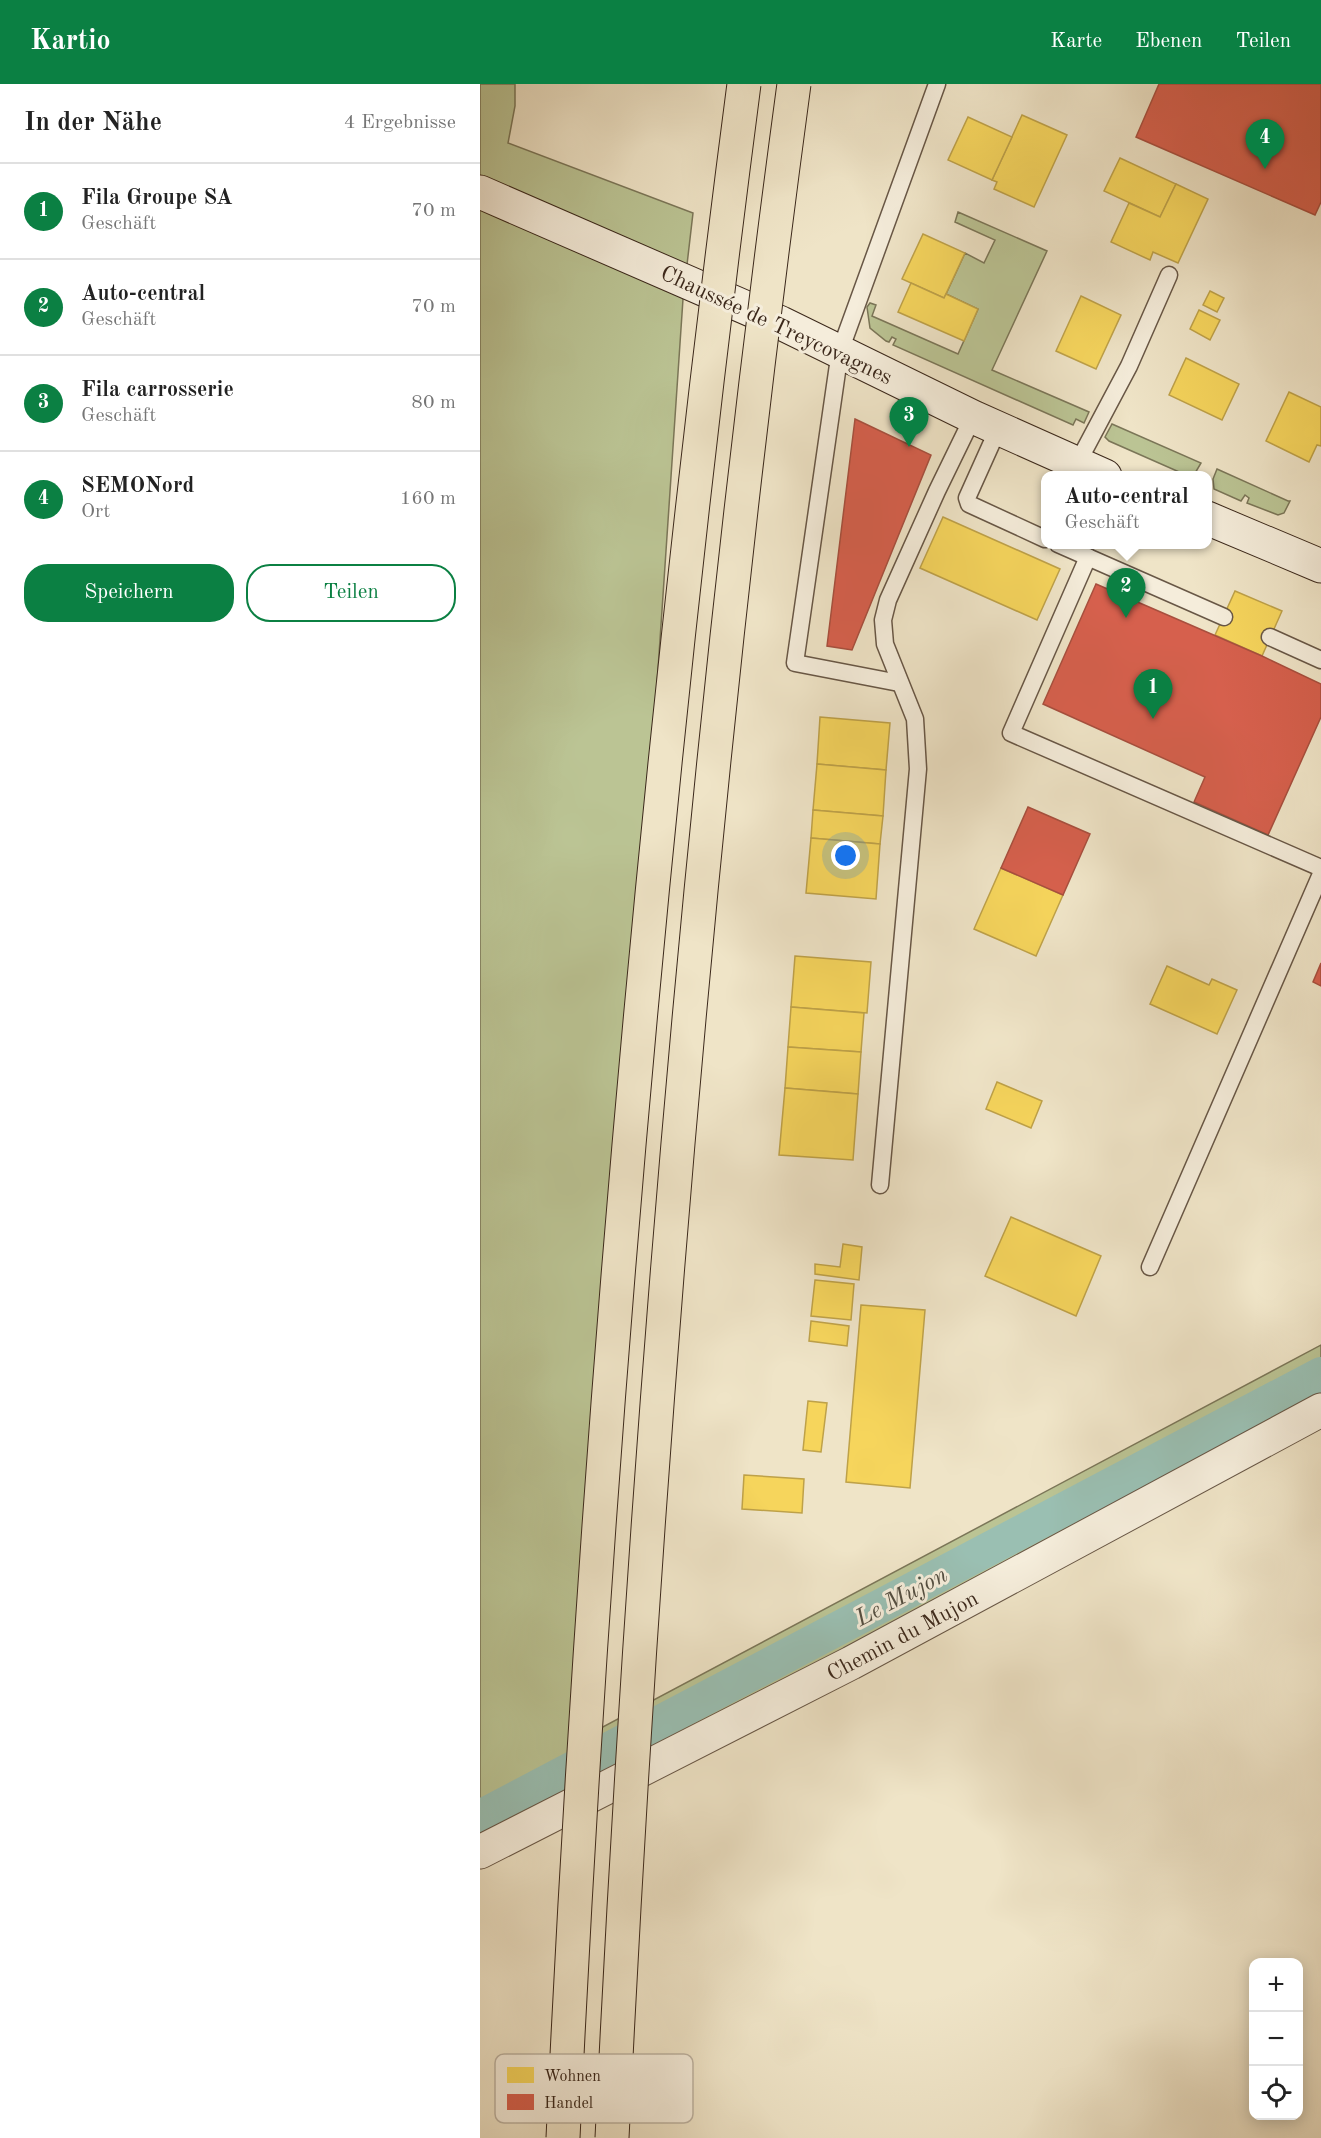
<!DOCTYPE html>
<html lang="de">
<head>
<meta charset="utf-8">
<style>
	body { margin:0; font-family:"Old Standard TT",serif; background:#f2f2f2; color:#222 }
	.controls { position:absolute; right:18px; bottom:18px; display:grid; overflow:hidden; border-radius:12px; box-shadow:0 3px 15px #0003 }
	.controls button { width:54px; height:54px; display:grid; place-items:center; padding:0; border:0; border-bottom:2px solid #e0e0e0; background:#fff; color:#222; font:30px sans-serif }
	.you { position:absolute; left:366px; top:772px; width:21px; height:21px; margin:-15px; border:4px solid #fff; border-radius:50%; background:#1a73e8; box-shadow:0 0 0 9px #1a73e833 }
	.badge { display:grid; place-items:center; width:39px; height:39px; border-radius:50%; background:#0b8043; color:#fff; font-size:20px; font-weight:700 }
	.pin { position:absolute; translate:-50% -50px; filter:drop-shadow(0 2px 3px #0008) }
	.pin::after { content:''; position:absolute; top:32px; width:21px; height:18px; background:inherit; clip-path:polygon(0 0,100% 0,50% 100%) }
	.popup { position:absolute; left:561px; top:387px; width:171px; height:78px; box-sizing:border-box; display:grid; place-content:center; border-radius:12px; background:#fff; filter:drop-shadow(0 2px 4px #0005); font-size:20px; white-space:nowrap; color:#767676 }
	.popup b { font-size:22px; color:#222 }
	.popup::after { content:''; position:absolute; left:50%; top:100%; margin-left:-12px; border:12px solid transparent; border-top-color:#fff }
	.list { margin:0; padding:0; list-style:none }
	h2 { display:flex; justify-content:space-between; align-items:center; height:78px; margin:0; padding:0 24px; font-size:26px }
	h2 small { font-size:20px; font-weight:400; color:#767676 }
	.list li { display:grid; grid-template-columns:39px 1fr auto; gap:18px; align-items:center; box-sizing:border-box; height:96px; padding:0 24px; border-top:2px solid #e0e0e0 }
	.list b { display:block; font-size:22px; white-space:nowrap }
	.list p { margin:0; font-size:20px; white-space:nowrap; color:#767676 }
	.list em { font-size:20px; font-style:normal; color:#767676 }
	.actions { display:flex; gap:12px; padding:18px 24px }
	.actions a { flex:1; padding:14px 0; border:2px solid #0b8043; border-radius:24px; text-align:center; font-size:21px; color:#0b8043 }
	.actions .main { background:#0b8043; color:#fff }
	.icon { flex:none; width:33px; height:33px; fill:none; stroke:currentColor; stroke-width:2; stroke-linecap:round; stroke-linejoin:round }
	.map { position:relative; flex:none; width:841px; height:2054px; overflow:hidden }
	header { display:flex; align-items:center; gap:36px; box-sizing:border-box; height:84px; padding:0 30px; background:#0b8043; color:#fff }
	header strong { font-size:28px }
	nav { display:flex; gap:33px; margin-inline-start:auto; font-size:21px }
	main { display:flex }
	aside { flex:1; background:#fff }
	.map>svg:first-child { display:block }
</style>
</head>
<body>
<header>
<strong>Kartio</strong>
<nav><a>Karte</a><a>Ebenen</a><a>Teilen</a></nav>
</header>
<main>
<aside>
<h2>In der Nähe<small>4 Ergebnisse</small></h2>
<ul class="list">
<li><span class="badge">1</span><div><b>Fila Groupe SA</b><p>Geschäft</p></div><em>70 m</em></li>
<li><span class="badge">2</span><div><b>Auto-central</b><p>Geschäft</p></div><em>70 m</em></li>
<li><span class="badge">3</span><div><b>Fila carrosserie</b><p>Geschäft</p></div><em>80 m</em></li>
<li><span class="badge">4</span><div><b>SEMONord</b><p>Ort</p></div><em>160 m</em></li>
</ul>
<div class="actions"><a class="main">Speichern</a><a>Teilen</a></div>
</aside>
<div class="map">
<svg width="841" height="2054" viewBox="0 0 841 2054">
	<rect width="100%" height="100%" fill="#efe4c7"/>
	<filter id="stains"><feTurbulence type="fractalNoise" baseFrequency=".00333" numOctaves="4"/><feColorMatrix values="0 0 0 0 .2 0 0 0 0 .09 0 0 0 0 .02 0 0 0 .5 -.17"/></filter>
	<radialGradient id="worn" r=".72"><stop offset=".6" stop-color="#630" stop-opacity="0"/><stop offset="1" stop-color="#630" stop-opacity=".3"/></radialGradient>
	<g fill="#bbc494" stroke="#7b7658" stroke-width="1.5">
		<polygon points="0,0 35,0 35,22 28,59 213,129 203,215 106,1652 841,1261 841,1326 371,1579 94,1700 0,1755"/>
		<polygon points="478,128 567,167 512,286 609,328 604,339 596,335 593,341 413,261 416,255 412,253 409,258 406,257 390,244 387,223 390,219 396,221 392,232 478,270 498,225 466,210 485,169 504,179 515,156 475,138"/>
		<polygon points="632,340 721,379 714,391 706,391 629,357 625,353"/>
		<polygon points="737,385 808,417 810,417 804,429 798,431 767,419 769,414 765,411 761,417 734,405 733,395"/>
	</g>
	<g fill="#f6d55c" stroke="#bea148" stroke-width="1.5">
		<polygon points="542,31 587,51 554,123 514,105 517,98 512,96"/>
		<polygon points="488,33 532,53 512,96 468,76"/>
		<polygon points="640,74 696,100 680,133 624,107"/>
		<polygon points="696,100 728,115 698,179 673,168 670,176 631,158 649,119 680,133"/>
		<polygon points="443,150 485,169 464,214 422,195"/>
		<polygon points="431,199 464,214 466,210 498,225 484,257 418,228"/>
		<polygon points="730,207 744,214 737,228 723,221"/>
		<polygon points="601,212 641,231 616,285 576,267"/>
		<polygon points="719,226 740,236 730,256 710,245"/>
		<polygon points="706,274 759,300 742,336 689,311"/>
		<polygon points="809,308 841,323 841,362 837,361 829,378 786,357"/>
		<polygon points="463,433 580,485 557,536 440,484"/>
		<polygon points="755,507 802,527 782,572 735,551"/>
		<polygon points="340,633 410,639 406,686 337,680"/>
		<polygon points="337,680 406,686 403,732 333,726"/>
		<polygon points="333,726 403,732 400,760 331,754"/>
		<polygon points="331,754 400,760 396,815 326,809"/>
		<polygon points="521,784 583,811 556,872 494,845"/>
		<polygon points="315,872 391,878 387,929 311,923"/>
		<polygon points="687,882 729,901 732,895 757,906 737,950 670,920"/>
		<polygon points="311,923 384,929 381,968 308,963"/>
		<polygon points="308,963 381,968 378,1010 305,1004"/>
		<polygon points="517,998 562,1017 551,1044 506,1025"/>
		<polygon points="305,1004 378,1010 373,1076 299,1071"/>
		<polygon points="531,1133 621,1172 596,1232 505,1192"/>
		<polygon points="363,1160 382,1163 379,1196 335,1190 335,1180 360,1183"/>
		<polygon points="335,1196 374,1200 371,1236 331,1232"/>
		<polygon points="381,1221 445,1226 430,1404 366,1398"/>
		<polygon points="331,1237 369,1242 367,1262 329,1257"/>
		<polygon points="328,1317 347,1319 341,1368 323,1366"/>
		<polygon points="264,1391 324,1395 322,1429 262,1425"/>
	</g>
	<g fill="#d6604d" stroke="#a84f3e" stroke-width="1.5">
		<polygon points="679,0 841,0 841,118 835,131 656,53"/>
		<polygon points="375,335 451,371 372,566 347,562"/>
		<polygon points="616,500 782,572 841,600 841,633 788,751 714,718 725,693 563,620"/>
		<polygon points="548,723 610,750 583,811 521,784"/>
		<polygon points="841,879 841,902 833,898"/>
	</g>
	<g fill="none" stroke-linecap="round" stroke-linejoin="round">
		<polyline stroke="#9abfb2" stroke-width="34" points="0,1733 841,1290"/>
		<defs>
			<g id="lane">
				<polyline points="518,345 487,414 489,420 565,455"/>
				<polyline points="597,380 649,282 689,191"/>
				<polyline points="578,460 744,533"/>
				<polyline points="608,473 531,649 841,784"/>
				<polyline points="790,553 841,576"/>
				<polyline points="419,599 315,579 360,267 457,0"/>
				<polyline points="400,1101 438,685 435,635 405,560 403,536 408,516 457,407 493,333"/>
				<polyline points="670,1183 841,790"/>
			</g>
			<polyline id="street" points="0,1768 371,1579 841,1326"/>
			<g id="secondary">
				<polyline points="0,108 301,239 493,333 625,392"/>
				<polyline points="727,434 841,482"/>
			</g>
		</defs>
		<use href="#lane" stroke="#685746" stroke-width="19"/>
		<use href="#street" stroke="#685746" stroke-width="35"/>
		<use href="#secondary" stroke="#3b281b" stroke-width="35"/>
		<use href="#lane" stroke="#f5eddb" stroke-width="16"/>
		<use href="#street" stroke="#f5eddb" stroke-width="33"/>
		<use href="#secondary" stroke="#f5eddb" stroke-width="33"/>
		<defs>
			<g id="highway-bridge">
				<path d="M83 2054C115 1367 175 682 264 0"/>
				<path d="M132 2054C165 1368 222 681 314 0"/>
			</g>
		</defs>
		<use href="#highway-bridge" stroke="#3b281b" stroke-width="35" stroke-linecap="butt"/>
		<use href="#highway-bridge" stroke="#efe4c7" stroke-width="33"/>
	</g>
	<g text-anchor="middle" stroke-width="6" stroke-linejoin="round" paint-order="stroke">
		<g font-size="22" fill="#3b281b" stroke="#f5eddb">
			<text transform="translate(297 240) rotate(25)" y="8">Chaussée de Treycovagnes</text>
			<text transform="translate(422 1551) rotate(-28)" y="8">Chemin du Mujon</text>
		</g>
		<g font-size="24" font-style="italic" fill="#534e41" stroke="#f5eddb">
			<text transform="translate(421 1512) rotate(-28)" y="8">Le Mujon</text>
		</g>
	</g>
	<rect x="15" y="1970" width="198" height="69" rx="9" fill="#f5eddb" stroke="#bdb2a1" stroke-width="1.5"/>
	<rect x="27" y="1983" width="27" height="16" fill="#f6d55c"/>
	<rect x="27" y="2010" width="27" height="16" fill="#d6604d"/>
	<g font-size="16" fill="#3b281b">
		<text x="64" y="1997">Wohnen</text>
		<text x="64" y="2024">Handel</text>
	</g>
	<rect width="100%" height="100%" filter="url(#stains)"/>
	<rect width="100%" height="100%" fill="url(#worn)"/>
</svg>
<div class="controls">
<button>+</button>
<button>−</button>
<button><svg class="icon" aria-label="locate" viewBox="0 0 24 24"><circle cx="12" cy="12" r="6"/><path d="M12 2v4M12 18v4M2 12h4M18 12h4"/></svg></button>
</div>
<div class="you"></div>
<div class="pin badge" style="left:673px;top:635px">1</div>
<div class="pin badge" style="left:646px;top:534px">2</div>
<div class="popup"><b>Auto-central</b>Geschäft</div>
<div class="pin badge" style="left:429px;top:363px">3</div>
<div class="pin badge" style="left:785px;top:85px">4</div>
</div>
</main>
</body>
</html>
